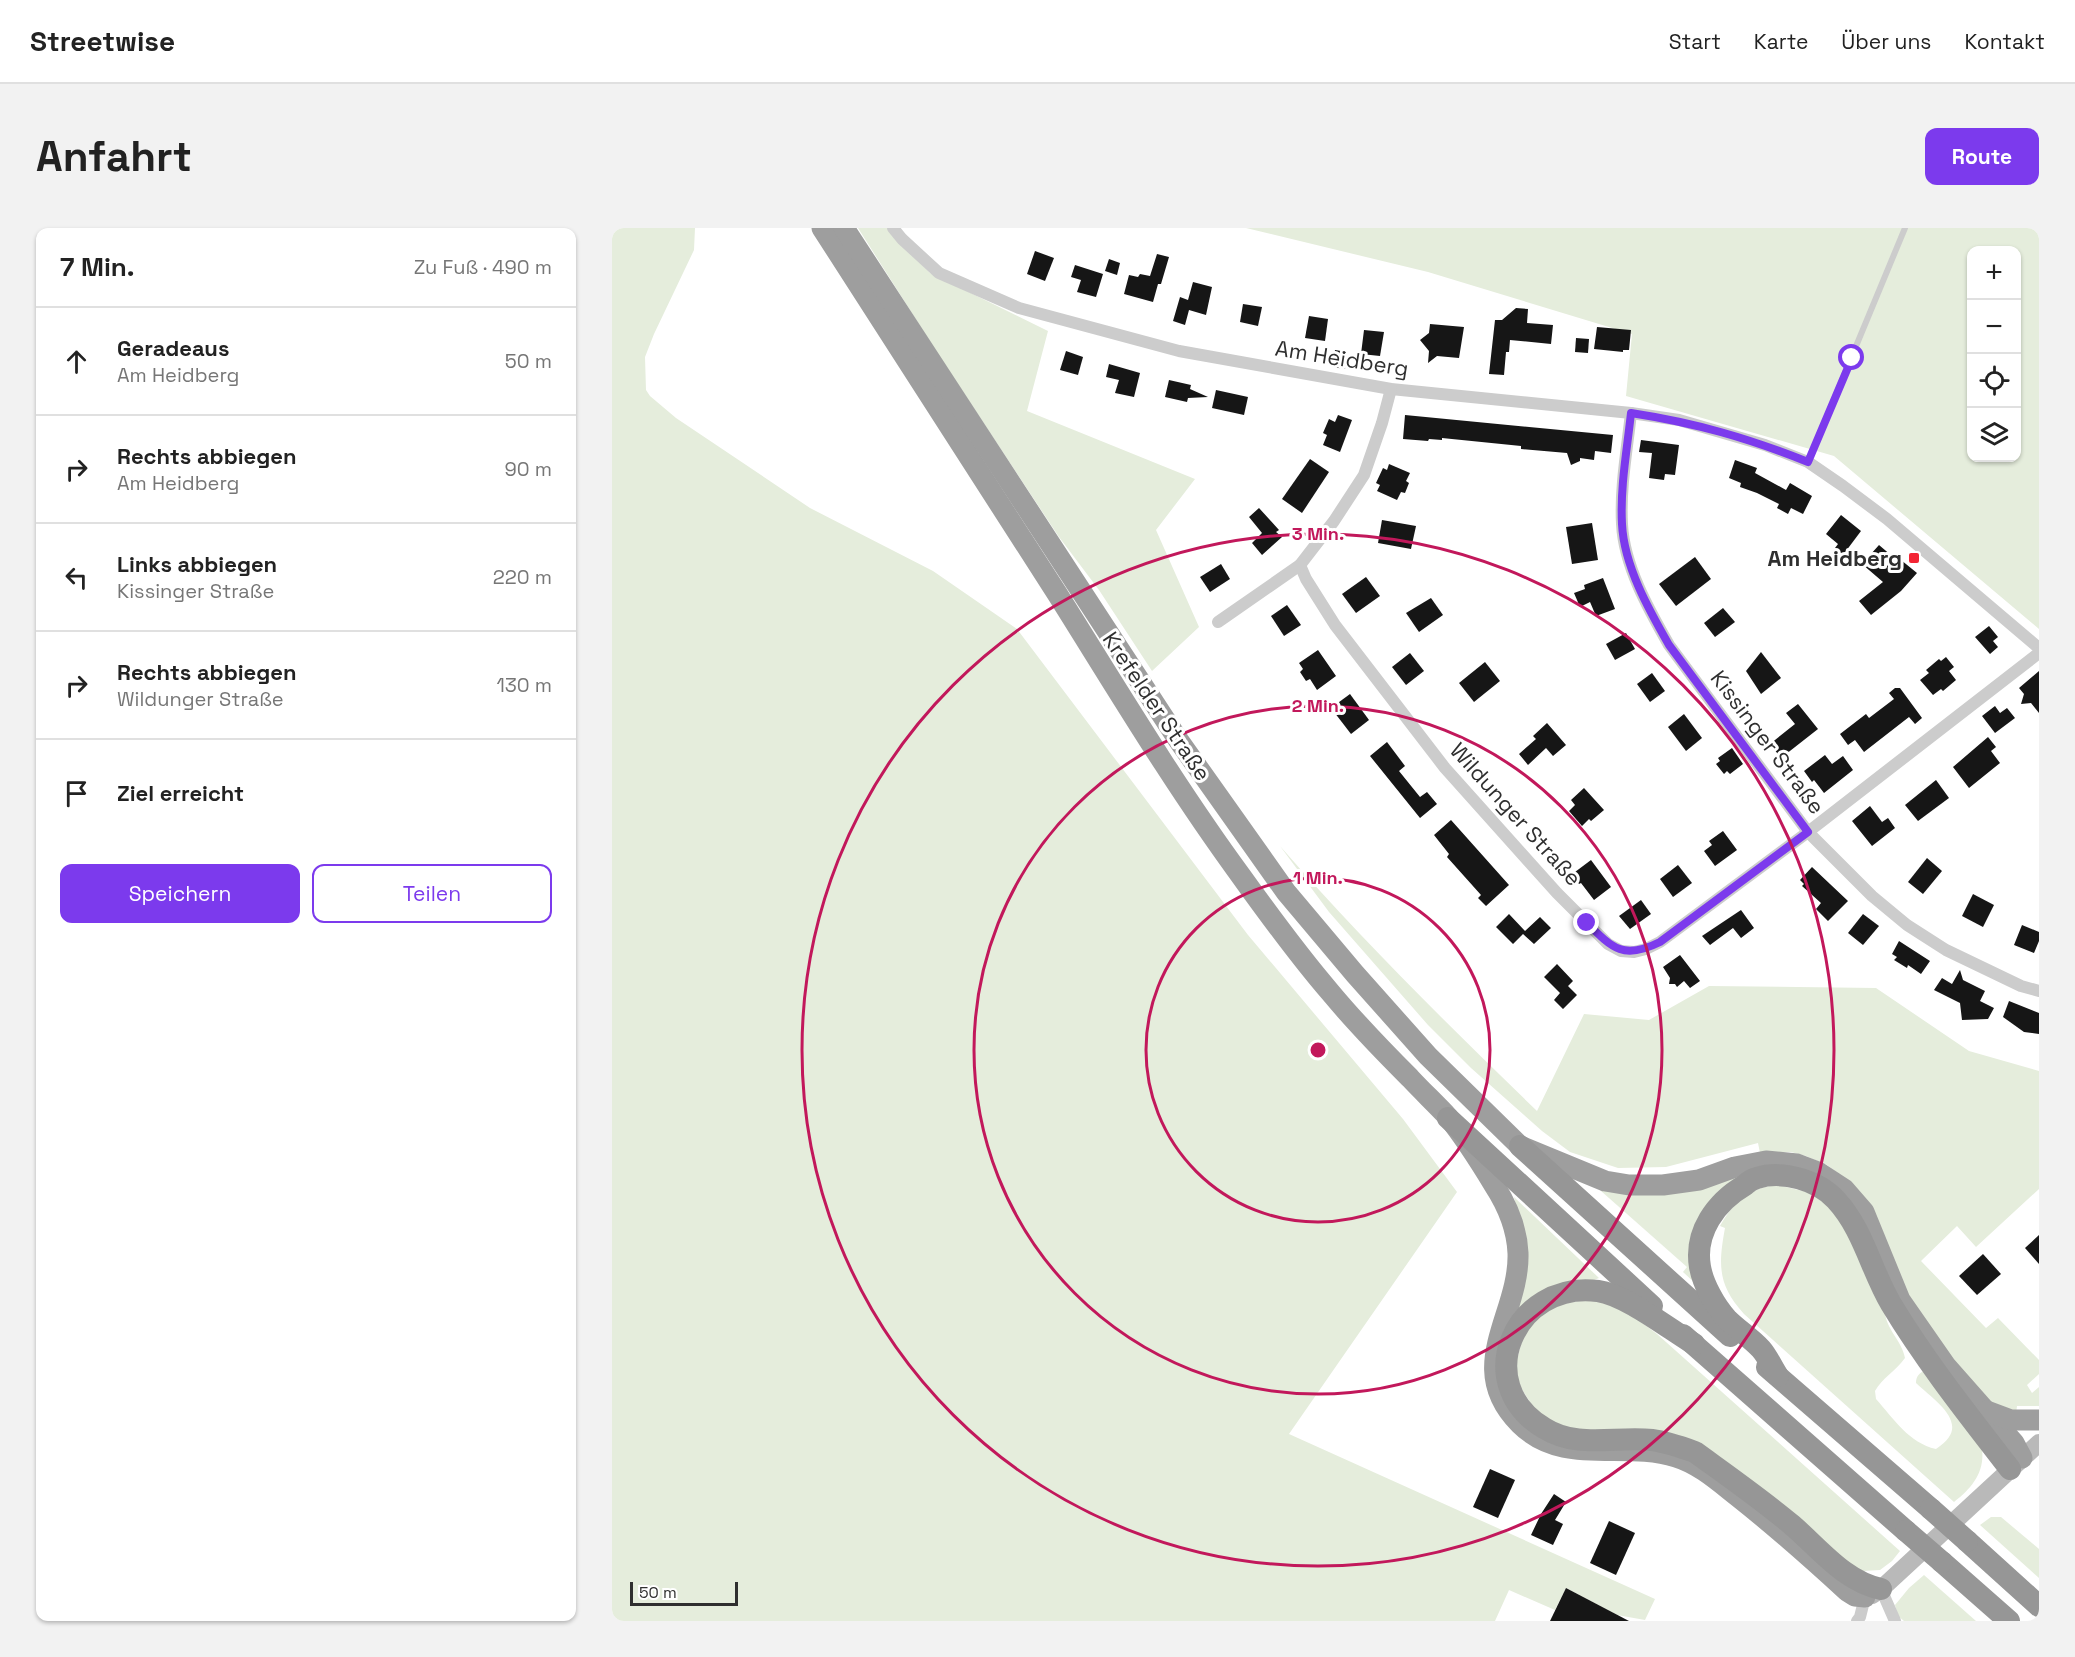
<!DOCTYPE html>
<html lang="de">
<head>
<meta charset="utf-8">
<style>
	body { margin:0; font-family:"Space Grotesk",sans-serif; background:#f2f2f2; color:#222 }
	.controls { position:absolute; right:18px; top:18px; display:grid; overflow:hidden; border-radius:12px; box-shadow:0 2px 4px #0004 }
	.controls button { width:54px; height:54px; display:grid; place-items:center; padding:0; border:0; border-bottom:2px solid #e0e0e0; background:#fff; color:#222; font:30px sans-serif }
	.scale { position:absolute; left:18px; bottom:15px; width:108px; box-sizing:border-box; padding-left:6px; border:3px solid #2f2f2f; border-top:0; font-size:16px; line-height:21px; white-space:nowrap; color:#2f2f2f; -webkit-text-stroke:4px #fff; paint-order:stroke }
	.stop { position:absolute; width:18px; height:18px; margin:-14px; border:4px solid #7c3aed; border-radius:50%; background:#fff }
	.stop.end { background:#7c3aed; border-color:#fff; box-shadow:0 2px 6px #0008 }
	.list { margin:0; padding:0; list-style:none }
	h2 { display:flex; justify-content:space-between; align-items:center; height:78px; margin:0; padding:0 24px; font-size:26px }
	h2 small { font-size:20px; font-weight:400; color:#767676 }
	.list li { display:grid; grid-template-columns:39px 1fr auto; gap:18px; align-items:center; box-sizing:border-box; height:108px; padding:0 24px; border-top:2px solid #e0e0e0 }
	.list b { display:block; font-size:22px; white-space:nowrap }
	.list p { margin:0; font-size:20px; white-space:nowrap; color:#767676 }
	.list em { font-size:20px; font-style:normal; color:#767676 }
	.actions { display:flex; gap:12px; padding:18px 24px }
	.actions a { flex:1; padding:14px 0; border:2px solid #7c3aed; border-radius:12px; text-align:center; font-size:21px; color:#7c3aed }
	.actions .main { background:#7c3aed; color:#fff }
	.icon { flex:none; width:33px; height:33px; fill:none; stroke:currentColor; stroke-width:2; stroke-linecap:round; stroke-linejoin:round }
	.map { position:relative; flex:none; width:1427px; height:1393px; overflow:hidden; border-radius:12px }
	header { display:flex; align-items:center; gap:36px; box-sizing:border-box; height:84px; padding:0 30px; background:#fff; border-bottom:2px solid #e0e0e0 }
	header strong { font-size:28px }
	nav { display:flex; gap:33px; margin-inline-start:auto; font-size:21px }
	.intro { display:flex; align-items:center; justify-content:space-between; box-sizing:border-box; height:144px; padding:0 36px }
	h1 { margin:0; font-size:42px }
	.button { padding:15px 27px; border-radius:12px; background:#7c3aed; color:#fff; font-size:21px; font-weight:700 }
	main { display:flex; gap:36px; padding:0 36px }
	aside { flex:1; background:#fff; border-radius:12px; box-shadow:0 2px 4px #0004 }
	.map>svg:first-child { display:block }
</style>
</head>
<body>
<header>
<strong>Streetwise</strong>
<nav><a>Start</a><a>Karte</a><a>Über uns</a><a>Kontakt</a></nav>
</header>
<div class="intro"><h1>Anfahrt</h1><a class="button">Route</a></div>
<main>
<aside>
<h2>7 Min.<small>Zu Fuß · 490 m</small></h2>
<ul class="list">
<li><svg class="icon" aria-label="ahead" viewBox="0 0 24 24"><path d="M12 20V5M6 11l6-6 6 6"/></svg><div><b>Geradeaus</b><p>Am Heidberg</p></div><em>50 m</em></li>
<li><svg class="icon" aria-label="right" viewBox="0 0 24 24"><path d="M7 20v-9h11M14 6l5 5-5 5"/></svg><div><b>Rechts abbiegen</b><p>Am Heidberg</p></div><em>90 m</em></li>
<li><svg class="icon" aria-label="left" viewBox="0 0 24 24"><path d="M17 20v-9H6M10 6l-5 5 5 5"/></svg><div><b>Links abbiegen</b><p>Kissinger Straße</p></div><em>220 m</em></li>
<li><svg class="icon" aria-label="right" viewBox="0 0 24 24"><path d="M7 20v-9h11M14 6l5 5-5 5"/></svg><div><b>Rechts abbiegen</b><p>Wildunger Straße</p></div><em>130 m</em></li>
<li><svg class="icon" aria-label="arrive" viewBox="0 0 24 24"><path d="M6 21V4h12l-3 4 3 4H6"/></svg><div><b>Ziel erreicht</b></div></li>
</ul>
<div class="actions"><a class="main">Speichern</a><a>Teilen</a></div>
</aside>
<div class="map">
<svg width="1427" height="1393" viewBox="0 0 1427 1393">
	<rect width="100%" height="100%" fill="#fff"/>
	<g fill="#e5eddc" fill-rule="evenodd">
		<polygon points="0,0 83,0 82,22 42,106 33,129 34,162 38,168 64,190 198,280 321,343 405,401 636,707 791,891 845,964 677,1206 1043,1371 1033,1392 1005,1387 954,1360 943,1382 897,1362 883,1393 0,1393"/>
		<polygon points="246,0 275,0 318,45 436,103 415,183 583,251 544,302 587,399 540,443 487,362 447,309 324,123"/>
		<path d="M634 0H1427V401L1222 228 1014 168 1020 106 816 44ZM1360 22H1404V230H1360Z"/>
		<path d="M668 618C749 711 836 797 925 883L972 786 1037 792 1097 758 1264 760 1357 823 1427 843V961L1364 1019 1345 998 1309 1033 1374 1100 1386 1090 1427 1132V1146L1415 1157 1420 1165 1427 1159V1178H1405L1404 1186 1373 1173 1300 1080 1238 954 1215 937 1194 928 1179 924 1148 925 1146 915 1054 939 1006 940 958 924 930 903 859 840 816 797 717 684Z"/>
		<polygon points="1133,943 1115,957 1084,1056 1071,1044 1075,1039 980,955"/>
		<path d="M1158 958H1170L1203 966 1230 991 1273 1081C1272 1100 1290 1112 1293 1130 1284 1143 1270 1150 1263 1163L1264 1171C1282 1191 1297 1215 1324 1221 1362 1197 1324 1174 1304 1155 1304 1148 1308 1144 1314 1142L1370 1221C1373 1244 1360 1260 1342 1274L1132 1086C1106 1057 1106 1038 1113 1000L1108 998C1120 977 1133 963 1158 958Z"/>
		<polygon points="902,969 987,1050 901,1084 911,1009"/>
		<path d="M978 1071C1006 1078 1022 1088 1045 1106L1288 1323 1280 1333 1268 1342 1251 1343 1231 1336 1151 1263 928 1190 901 1147 912 1105 941 1077Z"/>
		<polygon points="1379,1289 1389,1289 1427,1321 1427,1350 1368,1297"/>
		<polygon points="1312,1347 1364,1393 1292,1393 1286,1388 1283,1377 1297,1360"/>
	</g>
	<g fill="#161616">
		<polygon points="423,23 442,30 433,53 415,46"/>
		<polygon points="545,26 557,29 549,56 546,56 541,74 512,66 517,47 526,49 528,46 538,48"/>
		<polygon points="497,31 508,35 505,47 493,43"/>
		<polygon points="463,37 491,46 484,69 465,64 469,52 459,49"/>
		<polygon points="581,54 600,59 594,87 577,82 573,97 561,93 568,69 576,72"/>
		<polygon points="631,76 650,79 646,98 628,94"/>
		<polygon points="904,80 916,81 915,95 941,97 939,116 898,112 897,124 894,124 892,147 877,146 883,92 890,92"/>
		<polygon points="697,88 716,91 713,113 693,110"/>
		<polygon points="818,96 852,99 847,130 825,128 816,135 817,123 808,112 817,105"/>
		<polygon points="985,99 1019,102 1017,122 1011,122 1011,124 982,121"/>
		<polygon points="752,102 772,104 768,128 749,126"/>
		<polygon points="964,110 977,111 976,125 963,124"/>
		<polygon points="723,122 735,124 733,141 720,139"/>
		<polygon points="454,123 471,129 466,147 448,142"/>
		<polygon points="497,136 528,145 522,169 503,165 507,152 494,149"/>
		<polygon points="557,152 579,157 578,161 596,169 576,170 575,174 553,169"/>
		<polygon points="604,162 636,169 632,187 600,180"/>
		<polygon points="726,187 740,192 728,224 711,217 715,207 711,205 717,191 723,194"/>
		<polygon points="793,187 1001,207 999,225 983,223 982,232 968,230 968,233 959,237 955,225 909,221 909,218 830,210 830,212 817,211 816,213 791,211"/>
		<polygon points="1029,212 1067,217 1063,247 1053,246 1052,252 1037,250 1040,225 1027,224"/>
		<polygon points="698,231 717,244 690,285 670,271"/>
		<polygon points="1123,232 1145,240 1143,245 1174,262 1178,255 1200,268 1191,286 1179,280 1176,286 1165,280 1167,276 1145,265 1128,259 1129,255 1117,250"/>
		<polygon points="777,236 798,245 794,253 797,255 793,265 789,264 785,272 765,263 768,257 764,255 771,240 775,242"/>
		<polygon points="647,280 667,302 664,304 670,309 650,327 640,315 650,305 637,289"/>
		<polygon points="1229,287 1249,303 1231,327 1223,320 1226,316 1214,306"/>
		<polygon points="770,292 804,298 799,321 766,315"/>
		<polygon points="980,295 986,332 960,336 954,299"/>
		<polygon points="1267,317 1287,334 1289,332 1305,345 1289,363 1259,387 1247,373 1271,354 1250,336"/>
		<polygon points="1083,329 1099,351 1064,378 1047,356"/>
		<polygon points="609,336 618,351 598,364 588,349"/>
		<polygon points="754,349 768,368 744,385 730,366"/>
		<polygon points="991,350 1003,381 984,388 978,374 968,379 962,365 973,361 972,357"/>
		<polygon points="819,370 831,387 807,404 794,385"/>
		<polygon points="675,377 689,397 672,408 659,388"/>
		<polygon points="1111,380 1123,394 1103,409 1092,395"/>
		<polygon points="1377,398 1386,409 1381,413 1386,419 1378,426 1363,409"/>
		<polygon points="1014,405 1023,421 1003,432 994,416"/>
		<polygon points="706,422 724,448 705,462 698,451 694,453 688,444 691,441 687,435"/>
		<polygon points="1149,424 1169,450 1149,466 1134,443"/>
		<polygon points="798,425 812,443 794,457 780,439"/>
		<polygon points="1334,429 1342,439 1337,443 1344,452 1331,463 1329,461 1321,467 1308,452 1317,445 1314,442 1327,431 1329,433"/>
		<polygon points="873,434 888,453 862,474 847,455"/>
		<polygon points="1427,443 1427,485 1419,475 1409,476 1412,466 1407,460"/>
		<polygon points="1040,445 1053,463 1038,474 1025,456"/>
		<polygon points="1283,460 1288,460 1310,490 1303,496 1297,489 1252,524 1243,512 1236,517 1228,506 1254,486 1257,490 1282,471 1277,465"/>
		<polygon points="738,466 757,492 739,506 719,480"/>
		<polygon points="1186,476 1206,501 1169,530 1158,516 1183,496 1174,485"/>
		<polygon points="1383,478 1388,485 1395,480 1403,490 1383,505 1370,488"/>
		<polygon points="1072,486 1090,510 1074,523 1056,499"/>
		<polygon points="935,495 954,517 941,528 934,520 916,537 907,526 924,511 921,508"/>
		<polygon points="1376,509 1384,519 1379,523 1388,535 1357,560 1341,539"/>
		<polygon points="775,514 793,538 787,543 808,569 815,564 825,576 808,590 758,528"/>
		<polygon points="1120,520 1131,536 1118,546 1115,543 1112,546 1104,536 1108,533 1106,530"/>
		<polygon points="1213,527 1220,536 1231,528 1241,542 1212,565 1202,552 1200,554 1192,543"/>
		<polygon points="1324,552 1337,570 1306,593 1293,577"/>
		<polygon points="972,560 992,582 979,593 977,591 970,598 957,583 963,577 959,572"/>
		<polygon points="1258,578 1270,594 1276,590 1283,600 1260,618 1240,593"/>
		<polygon points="839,592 897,657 874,678 866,670 869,667 835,629 837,626 822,607"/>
		<polygon points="1111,603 1125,622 1103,638 1092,623 1100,617 1097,613"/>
		<polygon points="1315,630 1330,643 1311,666 1296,654"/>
		<polygon points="979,632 999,659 982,672 969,655 967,656 959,647"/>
		<polygon points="1066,637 1080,655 1061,669 1048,651"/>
		<polygon points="1200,639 1236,673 1216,693 1204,681 1209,675 1190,658 1192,656 1188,652"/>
		<polygon points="1361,666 1382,677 1371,699 1350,688"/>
		<polygon points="1029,672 1039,686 1018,701 1007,688"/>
		<polygon points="1129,682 1142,700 1129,710 1121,700 1098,717 1090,708"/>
		<polygon points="897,686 913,703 928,689 939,700 922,716 911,706 901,716 884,699"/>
		<polygon points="1251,686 1267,698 1251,717 1236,705"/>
		<polygon points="1410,697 1427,704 1427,713 1422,725 1402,717"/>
		<polygon points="1287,713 1318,733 1309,746 1296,737 1295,740 1282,732 1285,729 1280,726"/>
		<polygon points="1068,727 1088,753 1078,760 1072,753 1065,759 1063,756 1057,756 1058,750 1051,739"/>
		<polygon points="945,736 961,753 956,758 965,767 951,781 942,772 948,765 932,749"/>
		<polygon points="1348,742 1351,752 1373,763 1368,773 1382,780 1376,791 1350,792 1348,775 1322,762 1330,750 1340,756"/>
		<polygon points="1397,773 1427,785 1427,806 1412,804 1391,789"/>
		<polygon points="1427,1007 1427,1036 1413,1020"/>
		<polygon points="1371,1026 1389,1046 1365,1067 1347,1048"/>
		<polygon points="878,1241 903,1252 886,1290 861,1279"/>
		<polygon points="942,1266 954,1274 943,1292 951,1296 941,1317 919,1307 929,1286"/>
		<polygon points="997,1293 1023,1305 1004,1347 978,1335"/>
		<polygon points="954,1360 1017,1393 938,1393"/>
	</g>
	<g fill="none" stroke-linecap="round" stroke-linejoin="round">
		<polyline stroke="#ccc" stroke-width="6" points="1196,234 1293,0"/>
		<g stroke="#ccc" stroke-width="12">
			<polyline points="281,0 290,11 327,45 407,80 567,123 779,161 1019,185 1067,192 1153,217 1196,234 1231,258 1275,291 1427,420"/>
			<path d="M1019 185C1015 222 1008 259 1010 296 1012 338 1037 382 1057 417L1196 604 1260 668 1295 697 1334 722 1409 758 1427 763"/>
			<polyline points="688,337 694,351 723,397 833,540 945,665 996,716 1009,723 1022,724 1034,721 1048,714 1196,604 1427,425"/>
			<polyline points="606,394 688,337 722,293 752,247 770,195 779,161"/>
			<polyline points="1269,1361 1283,1393"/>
			<polyline points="1245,1393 1248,1389 1253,1369"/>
		</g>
		<polyline stroke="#b9b9b9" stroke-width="18" points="1260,1367 1269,1361 1427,1215"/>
		<g stroke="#9e9e9e" stroke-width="21">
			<path d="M210 0C289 122 368 244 446 367 505 461 563 558 629 648 657 687 686 727 718 764 743 794 770 822 798 850 810 863 824 876 836 889 853 910 868 934 882 957 895 977 905 1001 906 1025 908 1087 851 1139 908 1196 951 1239 1012 1212 1064 1229 1087 1236 1106 1253 1125 1268 1163 1298 1199 1330 1235 1363L1243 1368 1253 1369"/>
			<polyline points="232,0 567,513 674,664 743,746 816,828 908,918 993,953 1017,957 1051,957 1087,952 1123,939 1154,933 1185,936 1206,944 1232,961 1252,984 1288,1072 1334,1138 1402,1215 1410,1230"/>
			<polyline points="1375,1183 1399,1192 1427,1192"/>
		</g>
		<g stroke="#969696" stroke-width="22">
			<polyline points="836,890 1040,1078"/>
			<polyline points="908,918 1118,1108"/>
			<polyline points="1071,1107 1294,1303"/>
			<path d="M1082 1116C1057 1101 1014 1067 986 1063 902 1052 858 1156 932 1200 965 1221 1003 1208 1040 1212 1055 1214 1069 1219 1083 1224 1116 1248 1149 1271 1180 1297 1208 1321 1232 1353 1269 1361"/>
			<polyline points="1155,1139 1319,1281"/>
			<path d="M1166 1148C1160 1139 1156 1129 1149 1121 1139 1110 1126 1102 1115 1091 1103 1078 1091 1056 1088 1039 1082 1004 1104 974 1133 957 1136 954 1141 951 1145 950 1170 942 1206 952 1224 972 1251 1001 1259 1042 1279 1076 1314 1134 1357 1188 1398 1241"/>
			<polyline points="1355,1313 1427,1378"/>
			<polyline points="1330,1334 1397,1393"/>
		</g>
		<g stroke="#969696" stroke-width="22">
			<polyline points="1319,1281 1355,1313"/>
			<polyline points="1294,1303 1330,1334"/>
		</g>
	</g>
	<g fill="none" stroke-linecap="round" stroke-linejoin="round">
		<path stroke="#7c3aed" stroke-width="8" d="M975 695C1001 721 1012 732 1048 714L1196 604 1057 417C1037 382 1012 338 1010 296 1008 259 1015 222 1019 185 1084 195 1136 210 1196 234L1240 130"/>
	</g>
	<g fill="none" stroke="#c2185b" stroke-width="3">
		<circle cx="706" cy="822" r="172"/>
		<circle cx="706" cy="822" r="344"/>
		<circle cx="706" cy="822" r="516"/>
	</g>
	<rect fill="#f32434" stroke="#fff" stroke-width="2" x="1296" y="324" width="12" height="12" rx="3"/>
	<g text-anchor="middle" stroke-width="6" stroke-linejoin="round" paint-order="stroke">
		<g font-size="22" fill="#2f2f2f" stroke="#fff">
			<text transform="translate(730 130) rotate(9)" y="8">Am Heidberg</text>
			<text transform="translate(545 478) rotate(56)" y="8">Krefelder Straße</text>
			<text transform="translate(1156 514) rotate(53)" y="8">Kissinger Straße</text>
			<text transform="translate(904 586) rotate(48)" y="8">Wildunger Straße</text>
		</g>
		<g font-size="22" font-weight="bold" fill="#2f2f2f" stroke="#fff" text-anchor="end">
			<text x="1290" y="338">Am Heidberg</text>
		</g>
	</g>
	<circle cx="706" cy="822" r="9" fill="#c2185b" stroke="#fff" stroke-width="3"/>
	<g font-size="18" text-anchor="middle" font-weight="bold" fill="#c2185b" stroke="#fff" stroke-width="6" stroke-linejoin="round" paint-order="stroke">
		<text x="706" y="312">3 Min.</text>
		<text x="706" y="484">2 Min.</text>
		<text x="706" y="656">1 Min.</text>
	</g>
</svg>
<div class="controls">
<button>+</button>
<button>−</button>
<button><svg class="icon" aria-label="locate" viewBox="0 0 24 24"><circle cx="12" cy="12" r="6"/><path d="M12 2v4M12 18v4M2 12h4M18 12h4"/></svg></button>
<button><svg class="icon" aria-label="layers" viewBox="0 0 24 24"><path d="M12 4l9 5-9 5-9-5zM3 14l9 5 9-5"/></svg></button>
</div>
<div class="scale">50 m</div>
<div class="stop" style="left:1240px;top:130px"></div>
<div class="stop end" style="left:975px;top:695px"></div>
</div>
</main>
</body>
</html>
